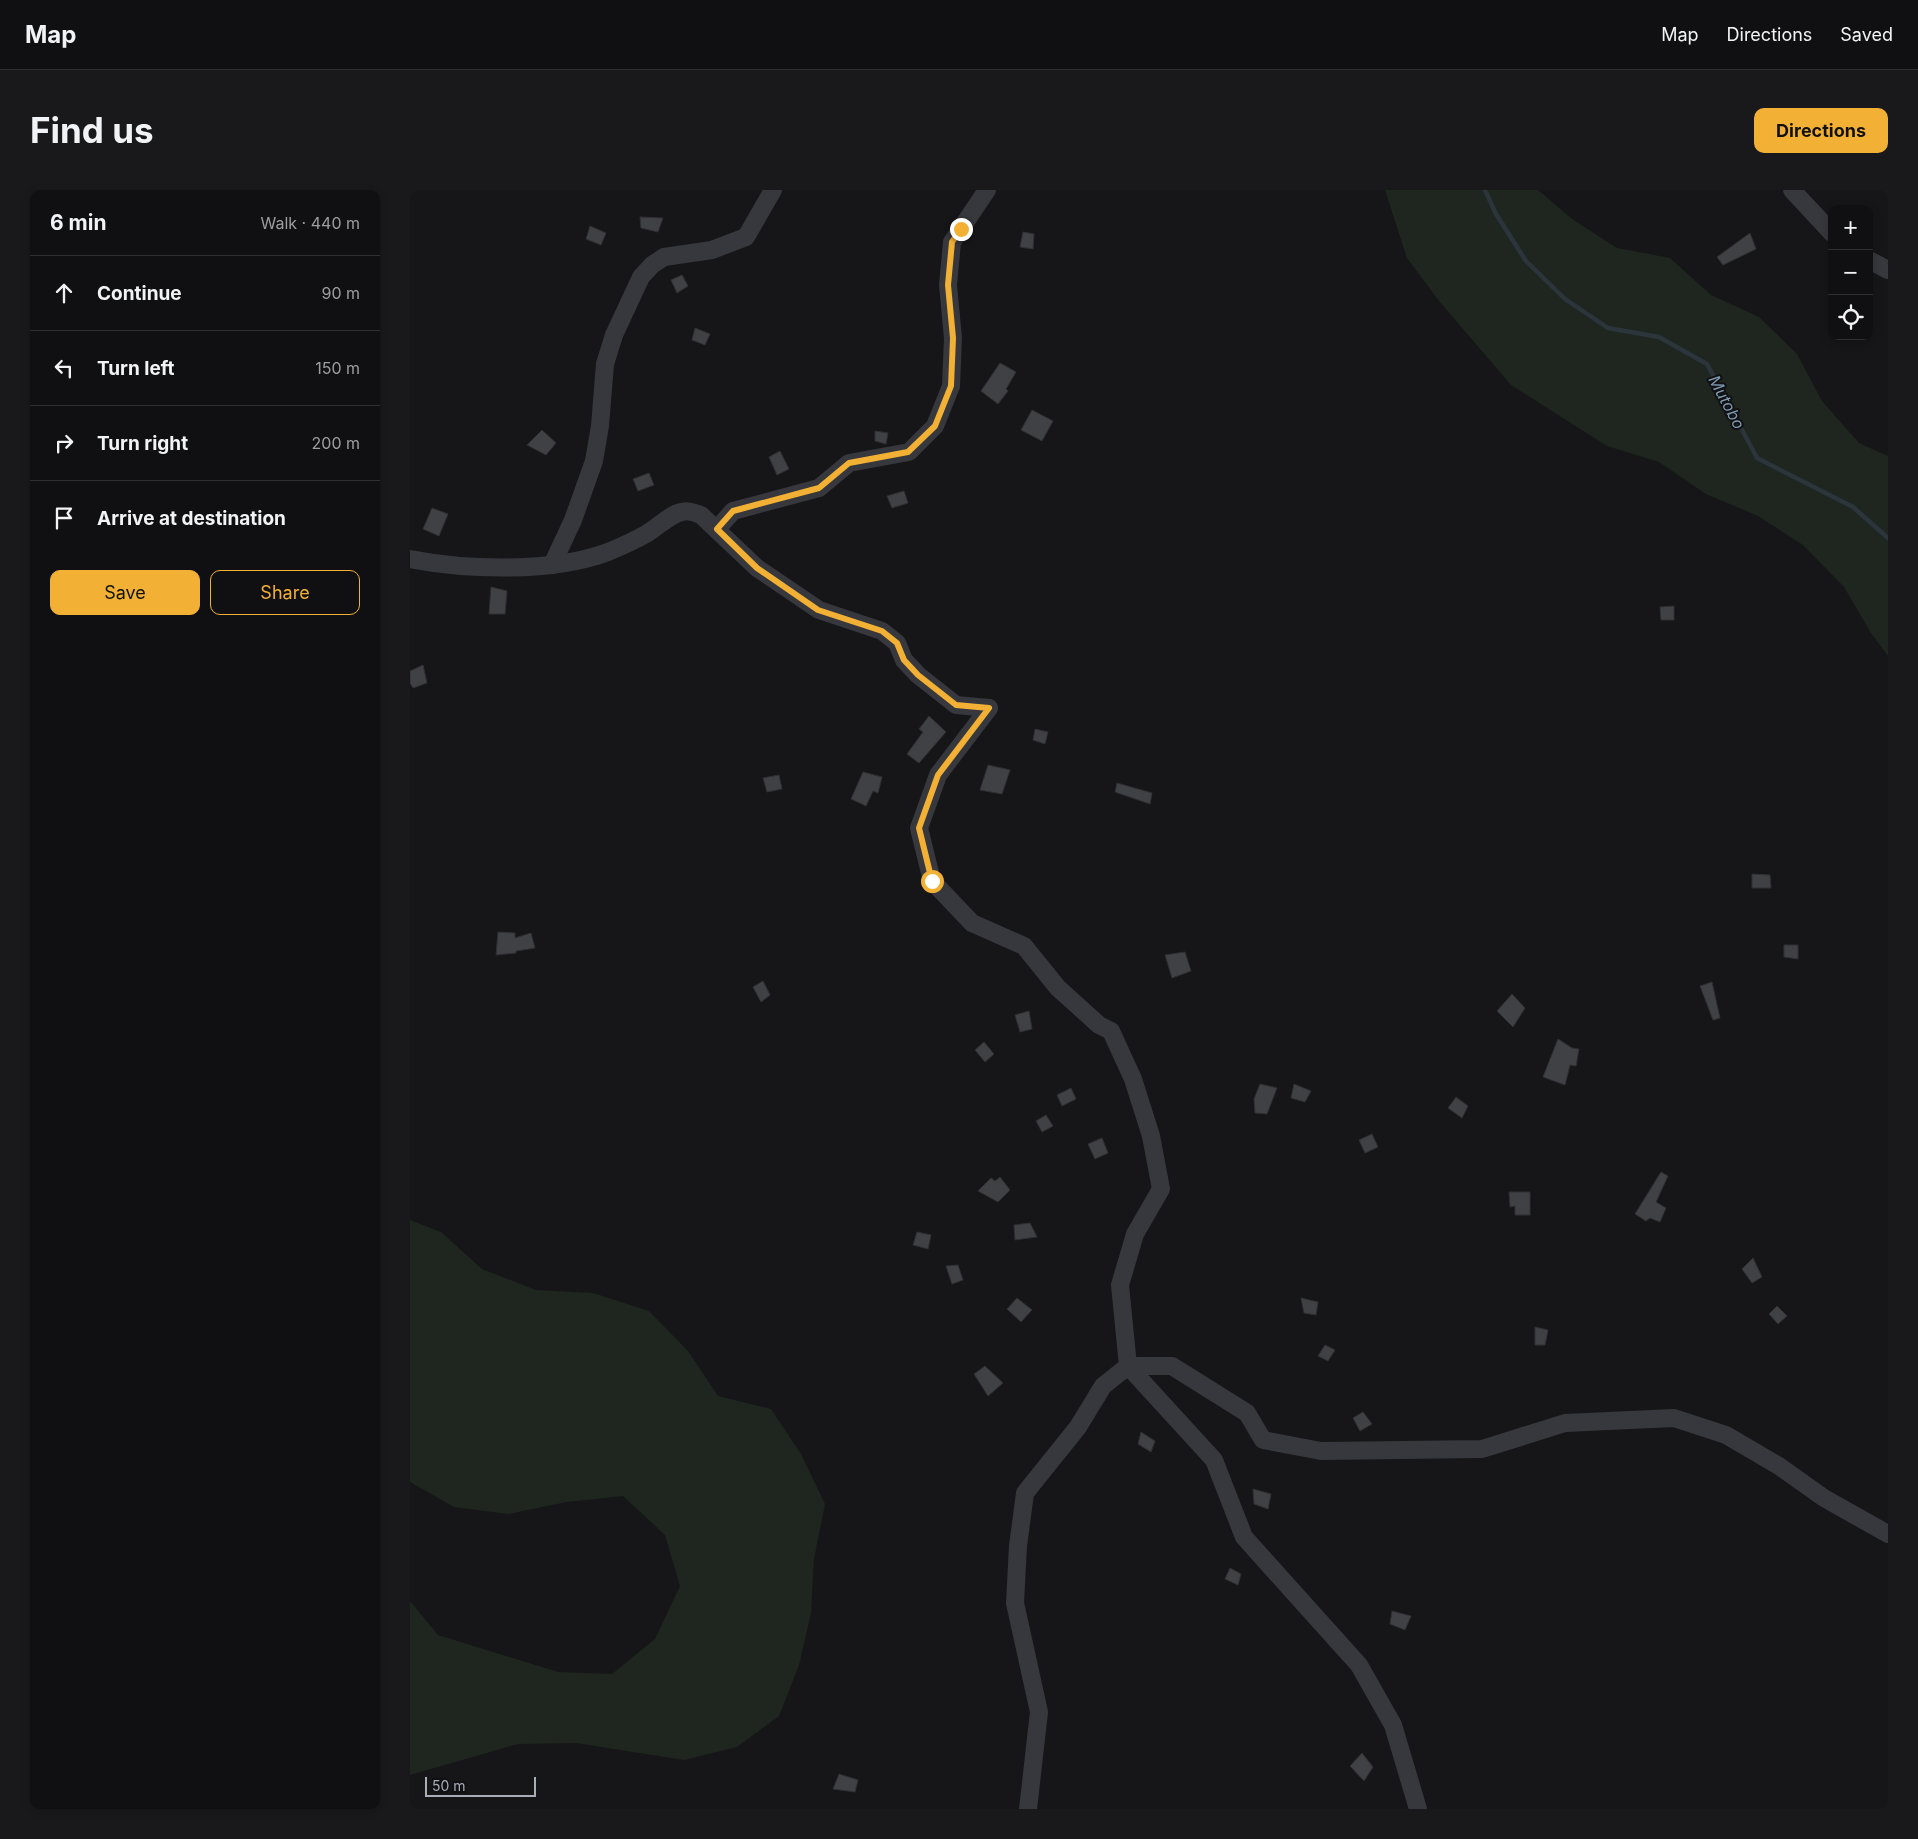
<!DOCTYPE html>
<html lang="en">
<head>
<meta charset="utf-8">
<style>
	body { margin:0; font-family:Inter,sans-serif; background:#19191b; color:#f1f3f6 }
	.controls { position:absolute; right:15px; top:15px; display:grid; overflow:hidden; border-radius:10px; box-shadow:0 2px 8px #0003 }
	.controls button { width:45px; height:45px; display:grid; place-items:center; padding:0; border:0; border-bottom:1px solid #303032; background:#101012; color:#f1f3f6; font:25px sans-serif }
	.scale { position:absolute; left:15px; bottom:12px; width:111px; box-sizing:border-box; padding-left:5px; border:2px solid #a8adb8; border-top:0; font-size:14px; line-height:18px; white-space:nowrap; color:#a8adb8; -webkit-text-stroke:4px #111113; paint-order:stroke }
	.stop { position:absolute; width:15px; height:15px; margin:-11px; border:4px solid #f2b134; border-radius:50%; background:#fff }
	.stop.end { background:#f2b134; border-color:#fff; box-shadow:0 1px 5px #0008 }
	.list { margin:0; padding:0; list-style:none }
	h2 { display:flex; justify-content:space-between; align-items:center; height:65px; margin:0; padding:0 20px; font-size:21px }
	h2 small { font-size:16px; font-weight:400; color:#9c9d9f }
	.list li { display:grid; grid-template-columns:32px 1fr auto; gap:15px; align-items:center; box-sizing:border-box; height:75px; padding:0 20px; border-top:1px solid #303032 }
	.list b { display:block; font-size:19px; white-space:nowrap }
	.list em { font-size:16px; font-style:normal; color:#9c9d9f }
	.actions { display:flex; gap:10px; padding:15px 20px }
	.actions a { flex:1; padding:11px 0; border:1px solid #f2b134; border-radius:10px; text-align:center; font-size:18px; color:#f2b134 }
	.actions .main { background:#f2b134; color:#111 }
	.icon { flex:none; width:28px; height:28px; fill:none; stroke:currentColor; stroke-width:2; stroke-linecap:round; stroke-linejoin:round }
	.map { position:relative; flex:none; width:1478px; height:1619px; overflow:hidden; border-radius:10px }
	header { display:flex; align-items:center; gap:30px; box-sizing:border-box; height:70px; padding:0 25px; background:#101012; border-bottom:1px solid #303032 }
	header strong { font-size:24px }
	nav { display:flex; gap:28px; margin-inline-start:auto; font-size:18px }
	.intro { display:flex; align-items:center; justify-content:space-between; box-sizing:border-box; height:120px; padding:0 30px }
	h1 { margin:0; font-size:35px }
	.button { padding:12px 22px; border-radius:10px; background:#f2b134; color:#111; font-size:18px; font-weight:700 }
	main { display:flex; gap:30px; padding:0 30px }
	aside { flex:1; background:#101012; border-radius:10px; box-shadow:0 2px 8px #0003 }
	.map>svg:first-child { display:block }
</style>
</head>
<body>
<header>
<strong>Map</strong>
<nav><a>Map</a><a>Directions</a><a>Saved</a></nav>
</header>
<div class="intro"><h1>Find us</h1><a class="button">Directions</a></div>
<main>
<aside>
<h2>6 min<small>Walk · 440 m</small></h2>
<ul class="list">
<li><svg class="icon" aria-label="ahead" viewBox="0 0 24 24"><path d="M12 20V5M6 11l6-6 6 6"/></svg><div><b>Continue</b></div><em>90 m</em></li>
<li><svg class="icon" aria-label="left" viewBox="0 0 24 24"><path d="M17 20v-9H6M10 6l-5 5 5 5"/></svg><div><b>Turn left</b></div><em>150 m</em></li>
<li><svg class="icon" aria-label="right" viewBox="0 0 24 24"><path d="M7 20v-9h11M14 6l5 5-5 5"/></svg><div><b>Turn right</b></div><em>200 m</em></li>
<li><svg class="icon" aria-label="arrive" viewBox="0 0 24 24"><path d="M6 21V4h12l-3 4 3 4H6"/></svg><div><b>Arrive at destination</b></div></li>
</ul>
<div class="actions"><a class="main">Save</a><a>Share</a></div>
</aside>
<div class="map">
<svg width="1478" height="1619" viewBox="0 0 1478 1619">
	<rect width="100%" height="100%" fill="#161618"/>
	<g fill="#1e261f">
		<polygon points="975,0 1128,0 1162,29 1207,58 1260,68 1301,105 1349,127 1387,164 1412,211 1449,253 1478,266 1478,466 1461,443 1434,397 1393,355 1348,326 1296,304 1249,272 1197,256 1101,195 1029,111 997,68"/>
		<polygon points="0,1030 31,1042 72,1079 126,1100 183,1103 239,1121 278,1161 308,1206 361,1219 391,1264 415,1314 404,1369 401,1423 389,1475 369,1526 327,1557 274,1570 166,1553 108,1554 0,1585 0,1411 28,1445 148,1482 202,1484 245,1449 270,1396 255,1345 213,1306 157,1312 98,1324 44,1317 0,1292"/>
	</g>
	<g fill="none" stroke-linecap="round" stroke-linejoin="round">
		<polyline stroke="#2c353c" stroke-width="4.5" points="1075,0 1086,24 1116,71 1155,109 1198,138 1249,147 1297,174 1347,268 1443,317 1478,348"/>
	</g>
	<g fill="#404145" stroke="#303034">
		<polygon points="230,27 253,28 248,42 231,38"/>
		<polygon points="180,36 196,43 191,55 176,49"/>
		<polygon points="613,42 624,44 623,59 610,57"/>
		<polygon points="1340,43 1346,59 1313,75 1307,67"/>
		<polygon points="272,85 278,96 267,103 261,90"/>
		<polygon points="285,138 300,144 295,155 282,150"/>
		<polygon points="590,173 606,182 596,199 598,201 588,214 571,201"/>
		<polygon points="622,220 643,231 632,251 611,240"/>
		<polygon points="132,240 146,253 136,265 117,255"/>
		<polygon points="465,241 478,243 476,254 465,251"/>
		<polygon points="370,261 379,279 367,285 359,267"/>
		<polygon points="239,283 244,295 228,301 223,289"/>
		<polygon points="494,301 498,313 482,318 477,306"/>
		<polygon points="22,318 38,324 29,346 13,339"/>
		<polygon points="81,397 97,401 95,424 79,424"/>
		<polygon points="1264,416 1264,430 1251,430 1250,417"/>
		<polygon points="13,475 17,493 3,498 0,493 0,481"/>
		<polygon points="519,526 536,542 509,573 497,564 513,542 509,539"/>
		<polygon points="625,539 638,542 635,554 623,550"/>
		<polygon points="578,575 600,580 592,604 570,600"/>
		<polygon points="453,582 472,587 468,603 463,601 456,616 441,609"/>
		<polygon points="369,585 372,599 357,602 353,588"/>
		<polygon points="707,593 742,603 740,614 705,602"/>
		<polygon points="1342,684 1360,685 1361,698 1342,698"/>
		<polygon points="88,742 105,743 105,748 121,743 125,758 106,761 106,763 86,765"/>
		<polygon points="1374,755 1388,755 1388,769 1374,767"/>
		<polygon points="775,762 781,781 762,788 755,765"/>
		<polygon points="353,791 360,805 351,812 343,797"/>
		<polygon points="1302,792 1310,828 1303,830 1290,796"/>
		<polygon points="1102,804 1115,818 1103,837 1087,821"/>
		<polygon points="619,821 622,839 610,842 605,825"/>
		<polygon points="1148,849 1162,858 1169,859 1166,876 1160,875 1155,895 1133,887"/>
		<polygon points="574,852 584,864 575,872 565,860"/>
		<polygon points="850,894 867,898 857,924 845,923 844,909"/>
		<polygon points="884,894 901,901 895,912 881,908"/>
		<polygon points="661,898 666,909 652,916 647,905"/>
		<polygon points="1046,907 1058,916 1052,928 1038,918"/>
		<polygon points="636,925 643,936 632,942 626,931"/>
		<polygon points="962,944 968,957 955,963 949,950"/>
		<polygon points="692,948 698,963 685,969 678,954"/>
		<polygon points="1251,982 1258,986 1246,1012 1256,1018 1250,1032 1240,1028 1236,1031 1225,1024"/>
		<polygon points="590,987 600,1000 588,1012 568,1001 581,988 585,991"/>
		<polygon points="1099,1002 1120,1002 1120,1025 1105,1025 1105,1016 1100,1017"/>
		<polygon points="620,1033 627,1047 605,1050 604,1035"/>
		<polygon points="507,1042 521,1045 518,1059 503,1055"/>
		<polygon points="1343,1068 1352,1087 1342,1093 1332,1079"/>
		<polygon points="548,1075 553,1090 542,1094 536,1076"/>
		<polygon points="607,1108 622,1120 611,1132 597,1119"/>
		<polygon points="891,1108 908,1112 906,1125 894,1123"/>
		<polygon points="1367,1116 1377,1126 1368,1134 1359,1124"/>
		<polygon points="1125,1137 1138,1140 1135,1155 1125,1155"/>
		<polygon points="915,1155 925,1160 918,1171 908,1166"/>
		<polygon points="575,1176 593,1193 578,1206 564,1184"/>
		<polygon points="953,1222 962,1234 950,1241 943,1228"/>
		<polygon points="731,1242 745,1251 741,1262 728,1254"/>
		<polygon points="843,1299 861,1304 858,1319 844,1314"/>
		<polygon points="820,1378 831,1384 828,1395 815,1389"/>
		<polygon points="982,1421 1001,1426 995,1440 980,1434"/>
		<polygon points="952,1563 963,1577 954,1591 940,1576"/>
		<polygon points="429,1584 448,1590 445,1602 423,1599"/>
	</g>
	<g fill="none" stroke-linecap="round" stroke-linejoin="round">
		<g stroke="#37383d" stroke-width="18">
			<polyline points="1382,0 1422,43"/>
			<polyline points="1459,70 1478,80"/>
			<polyline points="307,339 323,321 409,298 439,273 499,262 525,236 541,196 543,148 538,95 542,52 577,0"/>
			<path d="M0 369C58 380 142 383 198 362 210 357 224 351 236 344 247 338 260 324 272 322 278 320 285 323 291 325L347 378 409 420 472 441 487 453 494 470 508 485 546 515 579 518"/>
			<polyline points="142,375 163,330 184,271 190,236 195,174 204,145 231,87 242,75 254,67 302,60 336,47 363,0"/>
			<polyline points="579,518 528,585 509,638 522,691 562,733 614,756 648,798 689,835 701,841 723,889 741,946 751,999 725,1044 710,1095 718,1176 804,1270 834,1347 949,1475 983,1535 1008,1619"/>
			<polyline points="618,1619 629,1522 605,1413 608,1356 615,1303 668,1237 693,1196 718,1176 762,1176 837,1223 853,1250 911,1261 1072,1259 1155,1233 1264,1228 1316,1245 1369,1276 1414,1308 1478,1344"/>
		</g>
	</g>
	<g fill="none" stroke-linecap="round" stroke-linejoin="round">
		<polyline stroke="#f2b134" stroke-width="6" points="522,691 509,638 528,585 579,518 546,515 508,485 494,470 487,453 472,441 408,420 347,378 307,339 323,321 409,298 439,273 498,262 525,236 541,196 543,148 538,95 542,52 551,39"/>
	</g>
	<g text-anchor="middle" stroke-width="4" stroke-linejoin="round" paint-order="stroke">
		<g font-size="16" font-style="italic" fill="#7f9bb3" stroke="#111113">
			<text transform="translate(1317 212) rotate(62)" y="6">Mutobo</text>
		</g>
	</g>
</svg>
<div class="controls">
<button>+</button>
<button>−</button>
<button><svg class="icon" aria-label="locate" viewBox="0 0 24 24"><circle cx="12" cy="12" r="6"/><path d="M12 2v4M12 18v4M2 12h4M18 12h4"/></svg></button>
</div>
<div class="scale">50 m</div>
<div class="stop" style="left:522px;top:691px"></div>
<div class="stop end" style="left:551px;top:39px"></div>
</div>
</main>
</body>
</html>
